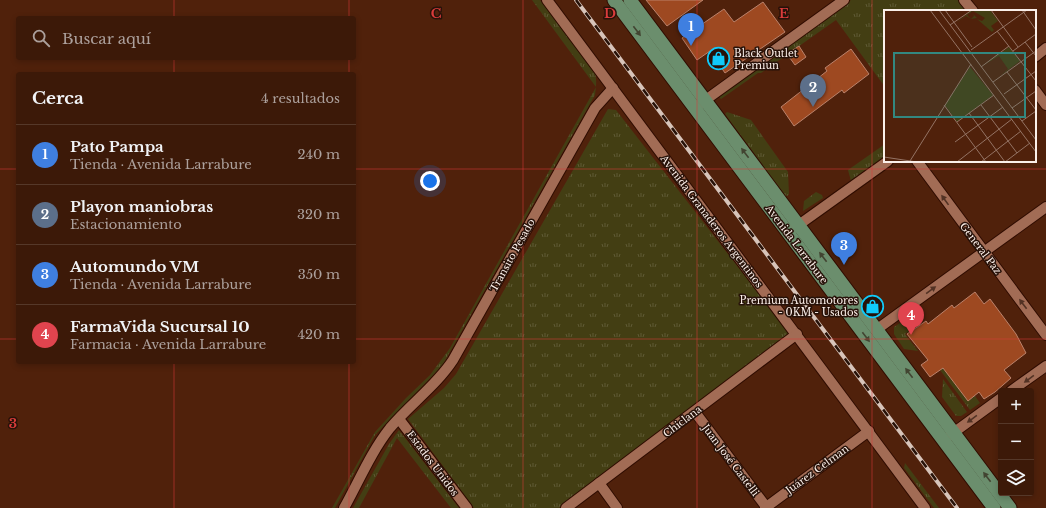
<!DOCTYPE html>
<html lang="es">
<head>
<meta charset="utf-8">
<style>
	body { margin:0; font-family:"Libre Baskerville",serif; background:#432212; color:#f1f3f6 }
	.controls { position:absolute; right:12px; bottom:12px; display:grid; overflow:hidden; border-radius:4px; box-shadow:0 2px 6px #0003 }
	.controls button { width:36px; height:36px; display:grid; place-items:center; padding:0; border:0; border-bottom:1px solid #553829; background:#3c1908; color:#f1f3f6; font:20px sans-serif }
	.you { position:absolute; left:430px; top:181px; width:14px; height:14px; margin:-10px; border:3px solid #fff; border-radius:50%; background:#1a73e8; box-shadow:0 0 0 6px #1a73e833 }
	.badge { display:grid; place-items:center; width:26px; height:26px; border-radius:50%; background:#0b8043; color:#fff; font-size:13px; font-weight:700 }
	.pin { position:absolute; translate:-50% -33px; filter:drop-shadow(0 1px 2px #0008) }
	.pin::after { content:''; position:absolute; top:21px; width:14px; height:12px; background:inherit; clip-path:polygon(0 0,100% 0,50% 100%) }
	.list { margin:0; padding:0; list-style:none }
	h2 { display:flex; justify-content:space-between; align-items:center; height:52px; margin:0; padding:0 16px; font-size:17px }
	h2 small { font-size:13px; font-weight:400; color:#aca09c }
	.list li { display:grid; grid-template-columns:26px 1fr auto; gap:12px; align-items:center; box-sizing:border-box; height:60px; padding:0 16px; border-top:1px solid #553829 }
	.list b { display:block; font-size:15px; white-space:nowrap }
	.list p { margin:0; font-size:13px; white-space:nowrap; color:#aca09c }
	.list em { font-size:13px; font-style:normal; color:#aca09c }
	.icon { flex:none; width:22px; height:22px; fill:none; stroke:currentColor; stroke-width:2; stroke-linecap:round; stroke-linejoin:round }
	.map { position:relative; flex:none; width:1046px; height:508px; overflow:hidden }
	.search { position:absolute; background:#3c1908; box-shadow:0 2px 6px #0003; left:16px; top:16px; width:340px; height:44px; display:flex; align-items:center; gap:10px; box-sizing:border-box; padding:0 14px; border-radius:4px; color:#aca09c; font-size:15px }
	.panel { position:absolute; background:#3c1908; box-shadow:0 2px 6px #0003; left:16px; top:72px; width:340px; height:292px; border-radius:4px }
	.map>svg:first-child { display:block }
</style>
</head>
<body>
<div class="map">
<svg width="1046" height="508" viewBox="0 0 1046 508">
	<defs>
		<pattern id="grass-tufts" width="24" height="20" patternUnits="userSpaceOnUse"><rect width="24" height="20" fill="#433e13"/><path d="M3 7l-1-3M5 7V3M7 7l1-3M15 17l-1-3M17 17v-4M19 17l1-3" fill="none" stroke="#5f5a35"/></pattern>
	</defs>
	<rect width="100%" height="100%" fill="#50210b"/>
	<g fill="url(#grass-tufts)">
		<path d="M532 0H540L595 73C597 80 596 87 595 95L442 366 375 435 335 508H332L375 432 406 398 430 375 450 348 596 87Z"/>
		<polygon points="851,0 959,0 967,11 885,11 885,87 836,20 761,73 758,73 721,99 720,98 720,96 757,70 757,66"/>
		<polygon points="608,109 616,110 791,335 559,508 474,508 408,419 444,388 456,374"/>
		<polygon points="727,112 751,120 788,172 789,194 787,196 785,196 725,114"/>
		<polygon points="885,144 885,157 851,181 848,170"/>
		<polygon points="816,192 822,195 823,198 803,211 804,201"/>
		<polygon points="915,312 922,322 905,334 918,351 904,349 894,334 894,327 909,317 913,322 909,316"/>
		<polygon points="943,368 968,400 975,396 980,403 970,410 940,370"/>
		<polygon points="943,379 967,412 961,416 956,416 942,397"/>
		<polygon points="399,430 459,508 451,508 397,438 359,508 353,508 389,444"/>
		<polygon points="905,463 939,508 934,508 904,468"/>
	</g>
	<g fill="#9e4921" stroke="#bb826b">
		<polygon points="646,0 703,0 667,26"/>
		<polygon points="763,2 785,32 725,73 710,51 697,60 682,38 724,9 734,22"/>
		<polygon points="799,46 806,57 795,65 787,54"/>
		<polygon points="851,49 869,74 844,93 842,90 794,126 781,107 827,71 825,68"/>
		<polygon points="975,292 984,304 990,299 1016,334 1026,353 1004,370 1011,378 995,392 984,399 979,392 968,401 943,368 930,377 921,365 928,360 907,334 926,321 928,324 952,305 954,308"/>
	</g>
	<g fill="none" stroke-linecap="round" stroke-linejoin="round">
		<defs>
			<g id="minor">
				<polyline points="547,0 925,508"/>
				<polyline points="964,0 973,11"/>
				<polyline points="1035,57 1046,48"/>
				<polyline points="1035,90 1046,105"/>
				<polyline points="700,104 844,0"/>
				<polyline points="917,161 1046,335"/>
				<polyline points="793,229 888,161"/>
				<polyline points="876,330 1046,207"/>
				<polyline points="1011,391 1046,366"/>
				<polyline points="695,412 767,508"/>
				<polyline points="399,419 467,508"/>
				<polyline points="949,436 1001,398"/>
				<polyline points="599,483 617,508"/>
				<path d="M344 508C359 481 371 452 390 428 410 404 436 386 453 360L595 108 613 88"/>
				<polyline points="566,508 797,334"/>
				<polyline points="765,508 869,431"/>
			</g>
			<g id="major">
				<polyline points="614,0 994,508"/>
				<polyline points="630,0 1010,508"/>
			</g>
		</defs>
		<use href="#minor" stroke="#2f0c00" stroke-width="12"/>
		<use href="#major" stroke="#2f0c00" stroke-width="15"/>
		<use href="#minor" stroke="#a26c55" stroke-width="10"/>
		<use href="#major" stroke="#6b8e6d" stroke-width="13"/>
		<defs>
			<polyline id="rail" points="576,0 957,508"/>
		</defs>
		<use href="#rail" stroke="#d7c4ba" stroke-width="4"/>
		<use href="#rail" stroke="#271209" stroke-width="2.5" stroke-dasharray="8" stroke-linecap="butt"/>
	</g>
	<defs><path id="oneway-solid" d="M-6-.8H1V-3.2L6.5 0L1 3.2V.8H-6Z"/></defs>
	<g fill="#424431">
		<use href="#oneway-solid" transform="translate(637 31) rotate(53)"/>
		<use href="#oneway-solid" transform="translate(745 153) rotate(-127)"/>
		<use href="#oneway-solid" transform="translate(823 257) rotate(-127)"/>
		<use href="#oneway-solid" transform="translate(866 337) rotate(53)"/>
		<use href="#oneway-solid" transform="translate(909 373) rotate(-127)"/>
		<use href="#oneway-solid" transform="translate(987 477) rotate(-127)"/>
	</g>
	<g fill="#523224">
		<use href="#oneway-solid" transform="translate(945 200) rotate(-126)"/>
		<use href="#oneway-solid" transform="translate(931 290) rotate(-36)"/>
		<use href="#oneway-solid" transform="translate(1023 304) rotate(-127)"/>
		<use href="#oneway-solid" transform="translate(1029 379) rotate(144)"/>
		<use href="#oneway-solid" transform="translate(972 419) rotate(144)"/>
	</g>
	<path fill="none" stroke="#da3c3b" stroke-width="1" stroke-opacity="0.55" d="M174 0V18M349 0V18M523 0V508M697 0V508M872 0V508M174 58V74M349 58V74M0 169H18M354 169H1046M0 339H18M354 339H1046M174 362V508M349 362V508"/>
	<defs>
		<symbol id="shop-ring" viewBox="-11 -11 22 22"><circle r="9.5" fill="#271209" stroke="#10cafa" stroke-width="1.5"/><path d="M-5-2.5h2.3a2.7 3.5 0 0 1 5.4 0H5L5.5 6h-11ZM-1.5-2.5h3a1.5 2.3 0 0 0-3 0Z" fill="#10cafa"/></symbol>
	</defs>
	<g fill-rule="evenodd">
		<use href="#shop-ring" x="706" y="46" width="25" height="25"/>
		<use href="#shop-ring" x="860" y="294" width="25" height="25"/>
	</g>
	<g text-anchor="middle" stroke-width="3" stroke-linejoin="round" paint-order="stroke">
		<g font-size="10" fill="#fbefe9" stroke="#271209" text-anchor="start">
			<text x="734" y="57">Black Outlet<tspan x="734" dy="12">Premiun</tspan></text>
			<text x="858" y="304" text-anchor="end">Premium Automotores<tspan x="858" dy="12">- 0KM - Usados</tspan></text>
		</g>
		<g font-size="10" fill="#fbefe9" stroke="#271209">
			<text transform="translate(712 221) rotate(53)" y="4">Avenida Granaderos Argentinos</text>
			<text transform="translate(797 244) rotate(53)" y="4">Avenida Larrabure</text>
			<text transform="translate(981 248) rotate(53)" y="4">General Paz</text>
			<text transform="translate(512 255) rotate(-61)" y="4">Transito Pesado</text>
			<text transform="translate(682 421) rotate(-37)" y="4">Chiclana</text>
			<text transform="translate(731 460) rotate(53)" y="4">Juan José Castelli</text>
			<text transform="translate(433 463) rotate(53)" y="4">Estados Unidos</text>
			<text transform="translate(817 469) rotate(-36)" y="4">Juárez Celman</text>
		</g>
	</g>
	<g transform="translate(884 10)">
		<rect width="152" height="152" fill="#50210b"/>
		<path d="M88 0H106L114 11 107 16 110 20 108 22 93 9 98 11 101 8 89 1 83 5 87 9 90 6 89 4 93 8 87 9 82 6 72 13ZM125 37 136 51 116 66 124 59 115 46 100 55ZM86 57 109 85 73 112 61 95Z" fill="#433e13"/>
		<path fill="none" stroke="#947364" stroke-width="1" d="M46 0 152 142M55 0 152 130M61 0 88 37M107 0 134 37M138 0 152 20M66 15 88 0M113 21 152 71M141 32 152 46M87 40 143 0M129 41 152 24M97 57 125 36M123 62 152 100M109 72 152 41M120 84 152 61M60 95 102 152M97 95 133 143M128 98 152 81M85 103 121 152M138 111 152 101M73 112 110 85M71 132 119 97M0 147 33 152M26 151 87 54M73 152 128 109M97 152 137 121M121 152 146 133"/>
		<path fill="#328880" fill-opacity="0.15" stroke="#328880" stroke-width="2" d="M10 43H141V107H10Z"/>
		<rect width="152" height="152" fill="none" stroke="#fbefe9" stroke-width="2"/>
	</g>
	<g font-size="13" text-anchor="middle" font-weight="bold" fill="#da3c3b" stroke="#271209" stroke-width="3" stroke-linejoin="round" paint-order="stroke">
		<text x="436" y="18">C</text>
		<text x="610" y="18">D</text>
		<text x="784" y="18">E</text>
		<text x="13" y="428">3</text>
	</g>
</svg>
<div class="controls">
<button>+</button>
<button>−</button>
<button><svg class="icon" aria-label="layers" viewBox="0 0 24 24"><path d="M12 4l9 5-9 5-9-5zM3 14l9 5 9-5"/></svg></button>
</div>
<div class="you"></div>
<div class="pin badge" style="left:691px;top:46px;background:#3f7fe0">1</div>
<div class="pin badge" style="left:813px;top:107px;background:#5c6f8a">2</div>
<div class="pin badge" style="left:844px;top:265px;background:#3f7fe0">3</div>
<div class="pin badge" style="left:911px;top:335px;background:#e0444e">4</div>
<div class="search"><svg class="icon" aria-label="search" viewBox="0 0 24 24"><circle cx="10" cy="10" r="6"/><path d="M15 15l6 6"/></svg>Buscar aquí</div>
<section class="panel">
<h2>Cerca<small>4 resultados</small></h2>
<ul class="list">
<li><span class="badge" style="background:#3f7fe0">1</span><div><b>Pato Pampa</b><p>Tienda · Avenida Larrabure</p></div><em>240 m</em></li>
<li><span class="badge" style="background:#5c6f8a">2</span><div><b>Playon maniobras</b><p>Estacionamiento</p></div><em>320 m</em></li>
<li><span class="badge" style="background:#3f7fe0">3</span><div><b>Automundo VM</b><p>Tienda · Avenida Larrabure</p></div><em>350 m</em></li>
<li><span class="badge" style="background:#e0444e">4</span><div><b>FarmaVida Sucursal 10</b><p>Farmacia · Avenida Larrabure</p></div><em>420 m</em></li>
</ul>
</section>
</div>
</body>
</html>
